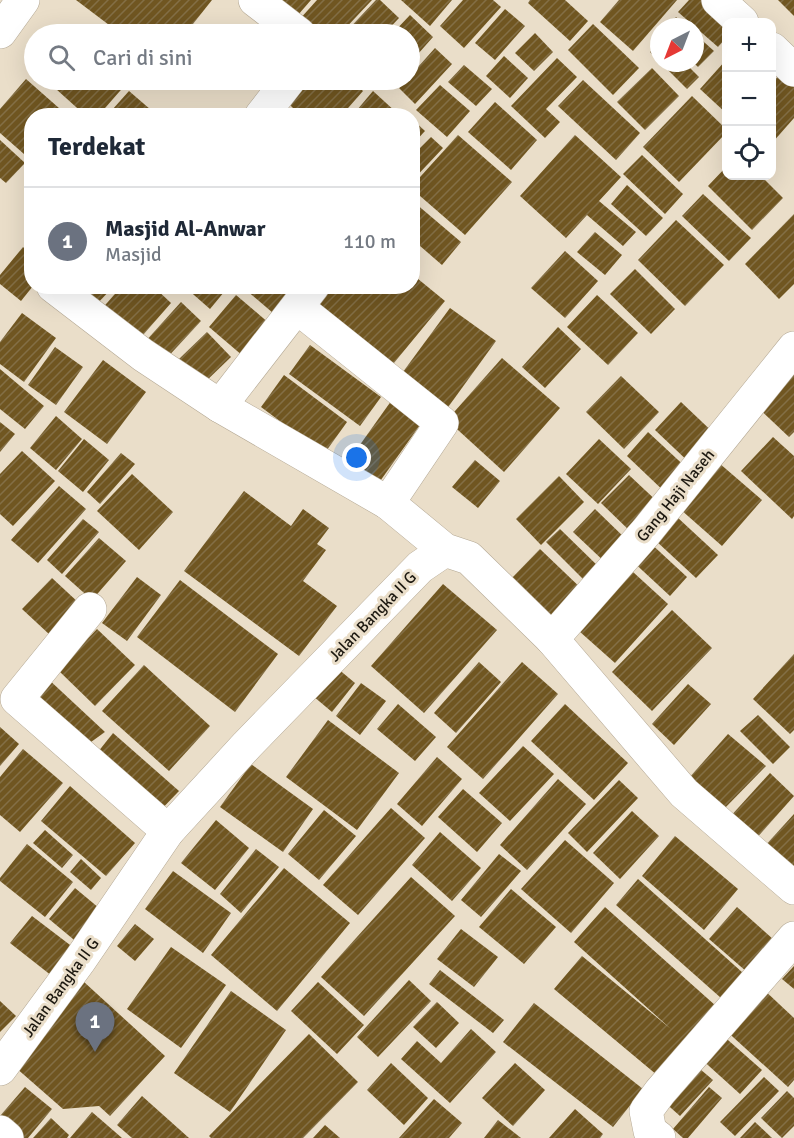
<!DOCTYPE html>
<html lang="id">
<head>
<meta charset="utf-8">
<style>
	body { margin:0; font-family:Signika,sans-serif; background:#f2f2f3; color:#1f2937 }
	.controls { position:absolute; right:18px; top:18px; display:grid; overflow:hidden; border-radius:12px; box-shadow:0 6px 24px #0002 }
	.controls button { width:54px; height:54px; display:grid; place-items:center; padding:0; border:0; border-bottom:2px solid #e0e1e3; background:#fff; color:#1f2937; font:30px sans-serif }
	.compass { position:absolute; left:650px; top:18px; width:54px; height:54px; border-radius:50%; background:#fff; box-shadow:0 6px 24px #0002; rotate:222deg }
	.you { position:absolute; left:357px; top:458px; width:21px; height:21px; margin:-15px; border:4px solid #fff; border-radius:50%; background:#1a73e8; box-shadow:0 0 0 9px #1a73e833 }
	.badge { display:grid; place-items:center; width:39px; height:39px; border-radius:50%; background:#755d2e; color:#fff; font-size:20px; font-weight:700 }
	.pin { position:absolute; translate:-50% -50px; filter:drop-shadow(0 2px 3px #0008) }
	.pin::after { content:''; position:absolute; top:32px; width:21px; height:18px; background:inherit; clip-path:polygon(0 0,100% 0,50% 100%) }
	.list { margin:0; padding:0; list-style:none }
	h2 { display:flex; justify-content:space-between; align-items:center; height:78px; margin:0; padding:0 24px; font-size:26px }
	h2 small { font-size:20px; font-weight:400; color:#747a83 }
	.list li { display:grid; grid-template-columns:39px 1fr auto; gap:18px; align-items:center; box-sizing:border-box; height:108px; padding:0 24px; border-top:2px solid #e0e1e3 }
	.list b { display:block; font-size:22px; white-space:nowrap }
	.list p { margin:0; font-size:20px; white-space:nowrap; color:#747a83 }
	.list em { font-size:20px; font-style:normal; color:#747a83 }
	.icon { flex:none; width:33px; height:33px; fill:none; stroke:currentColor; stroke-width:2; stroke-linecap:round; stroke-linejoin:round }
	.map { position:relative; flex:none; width:794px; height:1138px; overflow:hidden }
	.search { position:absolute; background:#fff; box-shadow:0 6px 24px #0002; left:24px; top:24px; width:396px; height:66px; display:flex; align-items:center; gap:15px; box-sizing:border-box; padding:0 21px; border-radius:33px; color:#747a83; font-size:22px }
	.panel { position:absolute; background:#fff; box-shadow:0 6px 24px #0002; left:24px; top:108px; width:396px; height:186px; border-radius:24px }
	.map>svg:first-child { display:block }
</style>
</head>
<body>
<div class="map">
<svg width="794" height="1138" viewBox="0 0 794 1138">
	<defs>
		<pattern id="building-hatch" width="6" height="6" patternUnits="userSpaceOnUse" patternTransform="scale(1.5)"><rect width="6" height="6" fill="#705621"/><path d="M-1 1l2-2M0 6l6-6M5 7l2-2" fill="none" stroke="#836f46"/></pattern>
	</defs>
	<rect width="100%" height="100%" fill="#eadec9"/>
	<g fill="url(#building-hatch)">
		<polygon points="76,0 212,0 185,34 121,34"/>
		<polygon points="281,0 311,0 298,15"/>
		<polygon points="317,0 372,0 340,34 315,34 299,20"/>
		<polygon points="376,0 380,0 399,18 384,34 344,34"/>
		<polygon points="401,0 452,0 430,26"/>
		<polygon points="463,0 493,0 501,7 464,48 440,26"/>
		<polygon points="530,0 565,0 588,21 570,41 528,3"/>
		<polygon points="619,0 677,0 633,51 600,22"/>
		<polygon points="689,0 707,0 726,22 726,38 718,47 678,12"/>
		<polygon points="778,0 794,0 794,16"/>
		<polygon points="505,9 525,26 495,60 475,43"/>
		<polygon points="410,15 433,37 410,63 410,34 392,34"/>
		<polygon points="676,17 687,27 667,27"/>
		<polygon points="593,24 639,68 613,95 568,50"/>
		<polygon points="535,33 553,52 534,71 515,53"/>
		<polygon points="695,34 714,51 698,67 695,64"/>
		<polygon points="659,43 659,61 650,52"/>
		<polygon points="435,48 452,64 415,104 399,88 407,80 410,80 410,76"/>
		<polygon points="504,56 528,78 510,98 486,76"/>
		<polygon points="557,58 577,77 546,109 560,122 545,138 511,106"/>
		<polygon points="726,60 726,113 700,89"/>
		<polygon points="661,63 685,63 699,77 687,89"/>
		<polygon points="464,65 492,89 476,106 448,82"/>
		<polygon points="652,68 679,96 645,130 617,102"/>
		<polygon points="781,73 794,85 794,118 772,143 772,83"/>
		<polygon points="26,79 68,116 32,116 32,161 0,133 0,109"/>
		<polygon points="46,80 122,80 127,83 98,116 86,116"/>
		<polygon points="297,80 351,80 363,91 341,116 301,116 281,96"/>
		<polygon points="583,80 640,133 616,160 558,106"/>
		<polygon points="440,85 470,111 447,137 416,110"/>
		<polygon points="129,91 158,116 119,116 112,110"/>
		<polygon points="373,91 397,113 395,116 352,116"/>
		<polygon points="692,96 726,129 726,133 679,182 643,147"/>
		<polygon points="495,102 537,140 511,170 468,132"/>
		<polygon points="412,119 425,131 412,145"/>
		<polygon points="458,135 512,182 465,235 412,189 412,186"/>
		<polygon points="575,135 621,177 599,201 636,232 623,246 587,215 566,238 520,196"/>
		<polygon points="431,137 443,148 412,181 412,156"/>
		<polygon points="0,140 25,163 6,183 0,178"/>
		<polygon points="642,155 683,194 665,214 623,174"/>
		<polygon points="726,167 726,176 761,176 783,198 752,230 708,186"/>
		<polygon points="627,185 663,218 646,236 611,204"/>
		<polygon points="703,194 751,238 729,261 682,216"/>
		<polygon points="415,203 461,242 442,265 412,239 412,206"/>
		<polygon points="794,214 794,284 779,299 745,264"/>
		<polygon points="676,220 724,265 685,306 638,260"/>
		<polygon points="595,232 622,255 605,275 577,252"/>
		<polygon points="23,247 32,255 33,286 21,301 0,284 0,275"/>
		<polygon points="565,251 598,281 565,318 531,288"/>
		<polygon points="635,269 675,309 651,334 610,294"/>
		<polygon points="412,274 445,301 389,369 311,305 327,286 412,286"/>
		<polygon points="70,286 114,286 95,306"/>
		<polygon points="122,286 153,286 171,303 136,343 99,312"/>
		<polygon points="188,286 229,286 210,309 186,288"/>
		<polygon points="249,286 282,286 290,293 273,313 246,290"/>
		<polygon points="236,295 270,324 243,356 209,327"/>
		<polygon points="597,295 638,333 608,365 567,327"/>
		<polygon points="181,302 201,321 164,361 144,343"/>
		<polygon points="450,308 496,341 446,410 400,376"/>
		<polygon points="22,313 56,338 24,382 0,364 0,342"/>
		<polygon points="558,327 581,349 545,388 522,367"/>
		<polygon points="207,332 231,357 203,384 179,359"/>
		<polygon points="310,345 381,397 360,426 289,374"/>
		<polygon points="55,347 83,367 56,405 28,385"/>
		<polygon points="502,358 560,408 504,472 447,420"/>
		<polygon points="103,360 146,392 107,444 64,412"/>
		<polygon points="794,362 794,432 789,437 755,405"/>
		<polygon points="0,369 44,406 25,429 0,409"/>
		<polygon points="284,375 347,422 324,454 261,407"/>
		<polygon points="621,376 659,412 624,449 586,412"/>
		<polygon points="394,397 425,418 378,484 347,463"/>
		<polygon points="681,402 720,439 693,466 655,430"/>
		<polygon points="56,416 82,439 56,470 30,448"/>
		<polygon points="0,422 15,434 0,452"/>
		<polygon points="648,432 691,472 669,496 627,456"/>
		<polygon points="773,437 794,456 794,516 792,519 741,471"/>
		<polygon points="84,439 109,460 83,492 58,471"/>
		<polygon points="599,439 631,469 598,504 566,474"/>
		<polygon points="22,451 55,481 13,526 0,514 0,474"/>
		<polygon points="121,453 135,464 100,504 87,492"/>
		<polygon points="475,460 500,481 478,508 452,487"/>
		<polygon points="719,463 762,500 722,546 680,509"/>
		<polygon points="132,474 173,512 139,550 97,511"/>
		<polygon points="629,475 662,506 634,535 601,503"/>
		<polygon points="559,476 584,502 541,545 516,519"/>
		<polygon points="59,486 86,509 38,563 11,540"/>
		<polygon points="244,491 291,526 303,509 329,528 317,544 326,550 303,581 337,606 299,656 184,571"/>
		<polygon points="595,509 629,542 608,565 573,532"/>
		<polygon points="677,517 718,555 696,578 655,540"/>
		<polygon points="83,519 99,532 62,574 47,560"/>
		<polygon points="560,529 602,570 588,584 546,542"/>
		<polygon points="99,538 126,561 92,600 65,576"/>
		<polygon points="647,540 687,577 670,596 629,558"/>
		<polygon points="540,549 586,593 555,627 507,583"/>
		<polygon points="633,572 668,604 615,663 579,631"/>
		<polygon points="137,577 161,595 127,641 102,623"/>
		<polygon points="52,578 80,604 50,635 22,609"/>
		<polygon points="180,580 278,654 235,712 137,637"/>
		<polygon points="443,584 497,630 424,713 371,666"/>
		<polygon points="672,610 712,648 652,711 612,672"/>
		<polygon points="97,629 135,665 95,706 58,670"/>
		<polygon points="794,654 794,730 790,734 753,699"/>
		<polygon points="479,662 501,682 456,733 434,713"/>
		<polygon points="522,662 558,694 483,779 447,747"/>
		<polygon points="144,665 210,726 169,771 102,711"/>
		<polygon points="337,668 355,683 332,712 313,696"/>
		<polygon points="46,677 105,732 84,747 26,697"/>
		<polygon points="361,683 386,701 360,735 336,716"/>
		<polygon points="688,684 711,704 674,745 652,724"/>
		<polygon points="398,704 436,737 415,761 377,729"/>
		<polygon points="565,704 628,763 594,800 531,741"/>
		<polygon points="758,715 790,747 773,764 740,731"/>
		<polygon points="328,720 399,773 357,830 286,777"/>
		<polygon points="0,727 19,744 0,766"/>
		<polygon points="113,733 179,791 156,815 94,757"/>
		<polygon points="728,734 766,766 723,810 689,778"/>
		<polygon points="523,746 554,774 510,821 479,793"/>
		<polygon points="23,749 63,783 20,832 0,815 0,777"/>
		<polygon points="437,757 462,779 422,826 397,804"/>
		<polygon points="251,764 313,809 283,852 220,807"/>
		<polygon points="770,773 794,796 754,841 729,818"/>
		<polygon points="558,779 586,804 527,870 500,845"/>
		<polygon points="619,780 638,798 587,852 568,833"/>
		<polygon points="70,786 135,843 106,876 41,821"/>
		<polygon points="463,789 502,823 477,852 438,817"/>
		<polygon points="391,808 425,838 358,915 323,885"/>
		<polygon points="324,810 356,836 319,880 288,854"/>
		<polygon points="632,811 659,836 620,879 593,853"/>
		<polygon points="794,814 794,874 764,847"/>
		<polygon points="216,820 249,848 215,890 181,863"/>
		<polygon points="45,830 73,855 62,868 33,843"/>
		<polygon points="440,832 481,868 452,901 412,865"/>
		<polygon points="675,836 738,889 704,930 642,876"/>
		<polygon points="565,840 614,883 571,933 521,889"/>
		<polygon points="27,844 73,882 45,917 0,881 0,878"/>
		<polygon points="256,849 279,867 241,913 220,894"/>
		<polygon points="499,854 521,871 481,917 461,900"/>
		<polygon points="81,859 101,878 91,890 70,872"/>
		<polygon points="284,868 350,923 277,1011 211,955"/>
		<polygon points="173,871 231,913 203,953 145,909"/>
		<polygon points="411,877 455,916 364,1016 321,977"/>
		<polygon points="638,879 743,973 721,998 616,905"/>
		<polygon points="75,888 105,913 79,944 49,919"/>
		<polygon points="511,889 556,927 524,964 479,927"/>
		<polygon points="605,907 716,1006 657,1075 554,989 582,956 671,1029 574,942"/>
		<polygon points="737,907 774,940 747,972 709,939"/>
		<polygon points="32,916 74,948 52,976 10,943"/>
		<polygon points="135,924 154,939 135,961 117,946"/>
		<polygon points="461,929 498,957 474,987 437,959"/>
		<polygon points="171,947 226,985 181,1048 127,1009"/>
		<polygon points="794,966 794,989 782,979"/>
		<polygon points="440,970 504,1020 493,1033 429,984"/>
		<polygon points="409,980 431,1001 378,1057 357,1037"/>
		<polygon points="84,982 165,1056 110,1116 99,1106 63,1109 15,1067"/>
		<polygon points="318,982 364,1025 337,1054 291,1011"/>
		<polygon points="760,986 794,1018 794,1080 788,1087 722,1027"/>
		<polygon points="231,991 286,1030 230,1112 174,1073"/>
		<polygon points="0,1001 16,1016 0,1032"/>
		<polygon points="437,1002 459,1023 436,1048 413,1027"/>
		<polygon points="534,1003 643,1089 613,1127 503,1042"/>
		<polygon points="471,1029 496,1052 450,1103 401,1059 417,1041 441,1063"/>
		<polygon points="720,1033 762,1070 740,1094 699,1057"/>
		<polygon points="309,1034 358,1082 303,1138 211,1138 209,1136"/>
		<polygon points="391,1063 428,1098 404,1125 367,1090"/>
		<polygon points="515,1063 545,1090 513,1126 482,1098"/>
		<polygon points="694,1064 713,1080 680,1116 662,1100"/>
		<polygon points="764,1077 779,1091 735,1136 720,1122"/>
		<polygon points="25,1087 52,1109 28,1138 17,1138 0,1123 0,1116"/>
		<polygon points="709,1087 722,1098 688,1138 683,1138 673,1129"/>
		<polygon points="787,1091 794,1098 794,1126 782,1138 761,1118"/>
		<polygon points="142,1096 189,1138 132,1138 117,1125"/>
		<polygon points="434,1099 462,1123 449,1138 399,1138"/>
		<polygon points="575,1109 603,1134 600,1138 549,1138"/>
		<polygon points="92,1112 122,1138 70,1138"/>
		<polygon points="51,1118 69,1135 67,1138 33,1138"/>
		<polygon points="498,1120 521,1138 484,1138"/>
		<polygon points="755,1122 772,1138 740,1138"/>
		<polygon points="325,1125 340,1138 313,1138"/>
	</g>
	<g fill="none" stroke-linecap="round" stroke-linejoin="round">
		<defs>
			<g id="minor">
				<polyline points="255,0 299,34"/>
				<polyline points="718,0 742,22"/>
				<polyline points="0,32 23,0"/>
				<polyline points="772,49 794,70"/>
				<polyline points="261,116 289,80"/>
				<polyline points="53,286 143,355 220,406 388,503 445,550 469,558 552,639 684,793 794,888"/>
				<polyline points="298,308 442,423 388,503"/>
				<polyline points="220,406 313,286"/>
				<polyline points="90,609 17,699 168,831"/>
				<polyline points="552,639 646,532 794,348"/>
				<polyline points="0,1069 80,960 168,831 247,745 420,567 445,550"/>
				<polyline points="0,1132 7,1138"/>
				<polyline points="659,1138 650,1131 646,1111 660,1092 794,938"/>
			</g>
		</defs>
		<use href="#minor" stroke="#b4a894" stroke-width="34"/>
		<use href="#minor" stroke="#fff" stroke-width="33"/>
	</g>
	<g text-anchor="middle" stroke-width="6" stroke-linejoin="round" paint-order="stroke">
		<g font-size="16" fill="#1c1810" stroke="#eadec9">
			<text transform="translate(675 495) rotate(-51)" y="6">Gang Haji Naseh</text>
			<text transform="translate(372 616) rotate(-46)" y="6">Jalan Bangka II G</text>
			<text transform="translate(60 987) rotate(-54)" y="6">Jalan Bangka II G</text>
		</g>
	</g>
</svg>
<div class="controls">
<button>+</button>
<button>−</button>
<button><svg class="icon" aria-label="locate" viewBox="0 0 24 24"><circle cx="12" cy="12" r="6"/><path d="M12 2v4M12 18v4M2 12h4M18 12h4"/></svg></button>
</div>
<svg class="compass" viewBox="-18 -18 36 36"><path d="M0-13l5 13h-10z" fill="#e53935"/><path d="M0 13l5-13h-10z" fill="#747a83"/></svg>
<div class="you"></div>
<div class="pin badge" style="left:95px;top:1052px;background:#6b7280">1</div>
<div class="search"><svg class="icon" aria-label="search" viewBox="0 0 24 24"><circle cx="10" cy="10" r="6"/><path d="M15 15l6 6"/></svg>Cari di sini</div>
<section class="panel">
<h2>Terdekat<small></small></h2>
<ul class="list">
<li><span class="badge" style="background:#6b7280">1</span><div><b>Masjid Al-Anwar</b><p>Masjid</p></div><em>110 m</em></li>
</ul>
</section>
</div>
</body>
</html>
